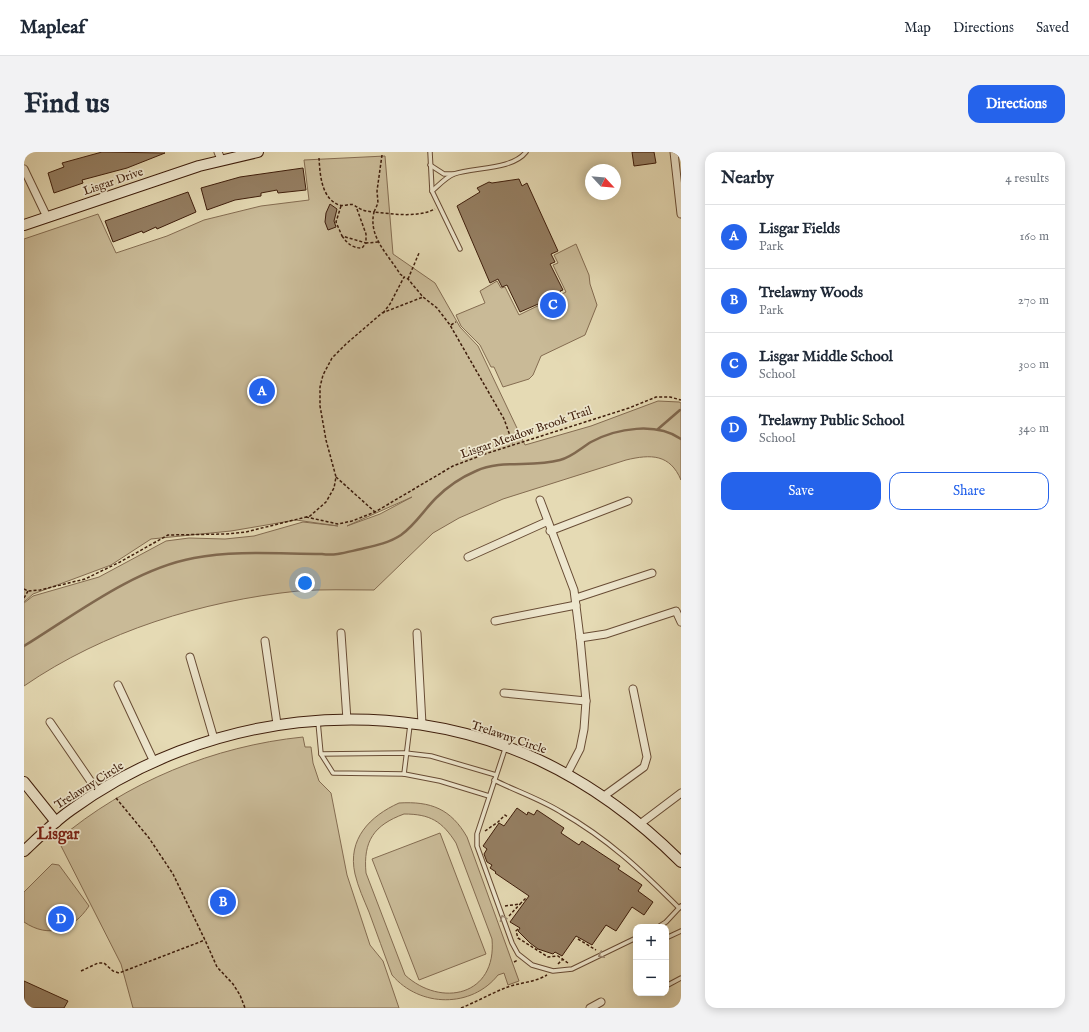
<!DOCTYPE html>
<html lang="en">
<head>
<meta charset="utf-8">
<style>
	body { margin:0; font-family:"IM FELL English",serif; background:#f2f2f3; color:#1f2937 }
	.controls { position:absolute; right:12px; bottom:12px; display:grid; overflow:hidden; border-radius:8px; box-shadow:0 2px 10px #0003 }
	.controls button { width:36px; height:36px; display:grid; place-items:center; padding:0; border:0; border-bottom:1px solid #e0e1e3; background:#fff; color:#1f2937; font:20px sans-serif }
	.compass { position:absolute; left:561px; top:12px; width:36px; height:36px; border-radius:50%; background:#fff; box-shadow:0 2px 10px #0003; rotate:116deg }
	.you { position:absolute; left:281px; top:431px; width:14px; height:14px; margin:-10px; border:3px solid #fff; border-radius:50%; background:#1a73e8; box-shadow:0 0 0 6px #1a73e833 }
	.badge { display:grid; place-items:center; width:26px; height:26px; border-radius:50%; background:#2563eb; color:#fff; font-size:13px; font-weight:700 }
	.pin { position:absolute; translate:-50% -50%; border:2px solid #fff; box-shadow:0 1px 4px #0006 }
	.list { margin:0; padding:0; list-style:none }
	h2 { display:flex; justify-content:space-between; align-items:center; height:52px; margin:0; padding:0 16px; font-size:17px }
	h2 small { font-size:13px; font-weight:400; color:#747a83 }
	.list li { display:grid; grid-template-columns:26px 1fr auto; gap:12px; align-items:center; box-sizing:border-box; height:64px; padding:0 16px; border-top:1px solid #e0e1e3 }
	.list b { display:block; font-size:15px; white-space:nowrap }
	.list p { margin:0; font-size:13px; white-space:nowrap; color:#747a83 }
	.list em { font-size:13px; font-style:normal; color:#747a83 }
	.actions { display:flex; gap:8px; padding:12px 16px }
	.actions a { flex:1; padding:9px 0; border:1px solid #2563eb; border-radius:12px; text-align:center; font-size:14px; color:#2563eb }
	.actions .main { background:#2563eb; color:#fff }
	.map { position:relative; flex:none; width:657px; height:856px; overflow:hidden; border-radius:12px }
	header { display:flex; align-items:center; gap:24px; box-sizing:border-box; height:56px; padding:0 20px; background:#fff; border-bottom:1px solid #e0e1e3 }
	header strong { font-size:19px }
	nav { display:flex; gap:22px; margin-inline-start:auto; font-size:14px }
	.intro { display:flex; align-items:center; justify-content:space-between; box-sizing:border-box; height:96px; padding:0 24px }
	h1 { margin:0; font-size:28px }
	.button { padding:10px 18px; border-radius:12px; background:#2563eb; color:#fff; font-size:14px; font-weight:700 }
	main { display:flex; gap:24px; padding:0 24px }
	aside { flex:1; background:#fff; border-radius:12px; box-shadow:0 2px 10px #0003 }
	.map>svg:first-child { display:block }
</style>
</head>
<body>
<header>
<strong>Mapleaf</strong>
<nav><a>Map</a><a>Directions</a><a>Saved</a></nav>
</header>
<div class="intro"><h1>Find us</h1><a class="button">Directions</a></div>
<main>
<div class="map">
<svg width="657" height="856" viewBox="0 0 657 856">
	<rect width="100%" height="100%" fill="#e5dab4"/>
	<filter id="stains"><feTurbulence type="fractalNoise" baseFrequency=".005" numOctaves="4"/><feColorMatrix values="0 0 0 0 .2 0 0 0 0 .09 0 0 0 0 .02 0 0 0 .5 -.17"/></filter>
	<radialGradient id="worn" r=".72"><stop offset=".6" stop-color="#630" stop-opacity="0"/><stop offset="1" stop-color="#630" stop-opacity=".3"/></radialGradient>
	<g fill="#c9ba97" stroke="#846c51" fill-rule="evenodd">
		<path d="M361 4 369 102 411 131 436 175 454 194 501 293 567 274 634 249 655 250 657 251V328C646 302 627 302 602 308L479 347 435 366 409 381 350 438C325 438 299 437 274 439 178 449 80 479 0 534V451L9 444 75 425 142 389 165 386 201 387 230 384 279 370 314 374 272 368 207 379 127 387 87 413 9 442 0 450V87L74 62 92 101 143 84 180 68 237 54 285 48 280 8ZM388 345 356 362 323 374Z"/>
		<polygon points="552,92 565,123 566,132 573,153 561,183 517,204 509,223 505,227 479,235 470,215 467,215 456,193 437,174 432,163 461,151 456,139 473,129 477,136 481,135 495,163 542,140 529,113 534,111 530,103"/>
		<path d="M279 585 281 595H287L289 611 295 629 307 641 323 723 346 793 359 809 375 856H109L97 812 34 688C102 630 190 594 279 585Z"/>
		<path d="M375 651C407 649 427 657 443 685L495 829 484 833 480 821 474 823C448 856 396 856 368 823 360 802 353 781 345 760 340 748 334 735 331 722 323 687 346 664 375 651ZM380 662C406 662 418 669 432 691L468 787C473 844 417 856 381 823L342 721C339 689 350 673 380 662Z"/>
		<polygon points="416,681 462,802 395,828 348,707"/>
		<path d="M28 712 35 713 65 754C49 778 25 787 0 770V740Z"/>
	</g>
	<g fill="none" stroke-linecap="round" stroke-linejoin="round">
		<g stroke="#80684e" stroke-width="2.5">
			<polyline points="634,277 656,258"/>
			<path d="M0 494C52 462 110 417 170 406 212 398 256 402 298 402 312 404 323 400 337 397 350 394 365 391 377 383 391 373 400 358 412 346 423 335 438 325 452 319 478 307 508 316 536 308 548 305 557 296 567 290 593 276 632 270 657 287"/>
		</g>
	</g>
	<g fill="#957f63" stroke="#3e1d0b">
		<polygon points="78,0 141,1 103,16 58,28 59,31 30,41 24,21 40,15 38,11"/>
		<polygon points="608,0 630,0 632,11 610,14"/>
		<polygon points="279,16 282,38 254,41 253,38 237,41 237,44 211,48 183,58 177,36 216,25"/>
		<polygon points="495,27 498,34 503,31 534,99 527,102 531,110 526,112 539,138 536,139 537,142 496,160 483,133 478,135 474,127 466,131 433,54 456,40 453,36 465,30 468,31"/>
		<polygon points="164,40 172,60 133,77 132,75 119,81 118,79 89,90 81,69"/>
		<polygon points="306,52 313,57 310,69 312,75 304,78 301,70 302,61"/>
		<polygon points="493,656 503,663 504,660 510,663 513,658 540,676 537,681 555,693 558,689 596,714 594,717 618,733 614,739 629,750 620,763 608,755 592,779 582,773 568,793 552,784 538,804 531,800 529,802 514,797 506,791 494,779 496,776 486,770 505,744 471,721 472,720 466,716 468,713 463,710 460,702 463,697 459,694 475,671 480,674"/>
		<polygon points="0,829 44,849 40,856 0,856"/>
	</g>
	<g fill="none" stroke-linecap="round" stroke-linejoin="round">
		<defs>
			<g id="lane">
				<polyline points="406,0 408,39"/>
				<polyline points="406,13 420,22 429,22"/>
				<path d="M436 97 408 39C414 34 422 25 430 22 450 15 488 18 502 0"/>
				<polyline points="294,570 297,602 309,621 380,622 416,629 465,644"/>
				<polyline points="481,597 453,682 453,694 488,791 494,802 508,813 529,819 548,817 612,786"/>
				<polyline points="297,602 381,601 407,604 472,623"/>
				<polyline points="380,622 386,573"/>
				<path d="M470 628C492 639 516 647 537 660 584 687 617 718 655 756"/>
				<polyline points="634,775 642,770 657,754"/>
				<polyline points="642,786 657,779"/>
				<polyline points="642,834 657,826"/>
			</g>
			<g id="street">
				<polyline points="194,0 197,7"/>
				<polyline points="650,0 657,62"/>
				<polyline points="0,17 23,65"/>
				<polyline points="516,348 550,438 556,486 562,549 560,577 556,597 543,622"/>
				<polyline points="526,379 604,349"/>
				<polyline points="444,405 522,370"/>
				<polyline points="552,446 628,421"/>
				<polyline points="471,469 552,453"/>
				<polyline points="317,481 323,568"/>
				<polyline points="393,481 398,572"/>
				<polyline points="556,486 582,482 652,459 657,470"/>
				<polyline points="241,489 253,572"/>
				<polyline points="166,505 190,587"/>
				<polyline points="94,533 130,610"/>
				<polyline points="480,541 562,549"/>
				<polyline points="26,570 74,640"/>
				<polyline points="580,644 620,615 623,605 609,537"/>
				<polyline points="616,672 657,641"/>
				<polyline points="566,856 577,850"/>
			</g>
			<g id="secondary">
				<polyline points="0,73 175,14 234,0"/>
				<polyline points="0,630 32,670"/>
				<path d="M0 699C15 685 30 670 47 658 180 561 364 538 515 608 568 633 615 668 657 710"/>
			</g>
		</defs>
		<use href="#lane" stroke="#684c35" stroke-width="5.5"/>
		<use href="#street" stroke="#684c35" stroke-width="9"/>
		<use href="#secondary" stroke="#3e1d0b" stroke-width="12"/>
		<g stroke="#3e1d0b" stroke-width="1.5" stroke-dasharray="3 2" stroke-linecap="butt">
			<path d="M358 3 353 39 354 51 350 60C369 62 393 66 411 57"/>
			<path d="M295 6C296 22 297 46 315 53 320 55 326 51 330 53 337 58 340 59 350 60 344 85 364 102 376 122L380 125"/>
			<path d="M317 54 312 70 318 84 342 91 338 96C328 96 324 92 318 84"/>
			<polyline points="333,57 342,82 342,91 354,90"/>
			<polyline points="384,127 395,101"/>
			<polyline points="359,161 366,152 380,125 384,127 399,145 413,156 426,173 480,267 489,292"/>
			<polyline points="427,173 432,170"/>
			<polyline points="312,325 351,360"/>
			<polyline points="282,365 314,372 328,369 351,360 429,314 464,301 605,256 632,245 646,245 657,248"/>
			<polyline points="0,437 4,439 16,438 61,427 96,410 144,383 202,382 222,380 286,364 302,350 310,336 312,325 302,288 296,254 296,235 299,223 308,206 322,192 358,161 399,145"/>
			<polyline points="0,446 4,439"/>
			<polyline points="92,646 125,686 149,722 181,788 193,815 209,832 216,843 221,856"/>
			<polyline points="461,679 474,670 481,663 484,665"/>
			<polyline points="481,754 496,752 502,746"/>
			<polyline points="485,764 496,752"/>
			<polyline points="494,777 492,779 494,786 524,805 534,804 544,811"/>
			<polyline points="554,787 572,798"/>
			<polyline points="490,810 494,808"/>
			<polyline points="534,812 539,807"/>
			<polyline points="57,819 74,811 80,811 89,819 95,821 181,788"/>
			<path d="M437 856C452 850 466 842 481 836 493 831 512 830 523 823"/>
		</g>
		<use href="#lane" stroke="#eee7ce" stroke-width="3.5"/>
		<use href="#street" stroke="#eee7ce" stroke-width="7"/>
		<use href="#secondary" stroke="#eee7ce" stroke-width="10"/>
	</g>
	<defs><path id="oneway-chevron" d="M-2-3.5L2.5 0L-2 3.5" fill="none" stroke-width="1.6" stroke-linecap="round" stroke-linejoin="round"/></defs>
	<g stroke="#9f8c76">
		<use href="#oneway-chevron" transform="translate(479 766) rotate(-111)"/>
		<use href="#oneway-chevron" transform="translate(577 803) rotate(154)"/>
	</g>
	<g text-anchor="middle" stroke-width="3.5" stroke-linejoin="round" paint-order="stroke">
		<g font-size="12" fill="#3e1d0b" stroke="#eee7ce">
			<text transform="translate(89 29) rotate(-19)" y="4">Lisgar Drive</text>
			<text transform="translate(502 280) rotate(-19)" y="4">Lisgar Meadow Brook Trail</text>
			<text transform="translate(485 585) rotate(19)" y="4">Trelawny Circle</text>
			<text transform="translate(65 633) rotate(-32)" y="4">Trelawny Circle</text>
		</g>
		<g font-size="16" font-weight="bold" fill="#7a1f14" stroke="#eee7ce">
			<text x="34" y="687">Lisgar</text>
		</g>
	</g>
	<rect width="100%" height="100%" filter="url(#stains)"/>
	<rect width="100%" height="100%" fill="url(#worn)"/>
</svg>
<div class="controls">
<button>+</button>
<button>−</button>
</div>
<svg class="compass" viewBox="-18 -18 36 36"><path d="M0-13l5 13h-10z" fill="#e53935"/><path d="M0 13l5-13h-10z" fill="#747a83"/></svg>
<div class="you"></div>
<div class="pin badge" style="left:238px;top:239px">A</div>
<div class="pin badge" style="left:199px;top:750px">B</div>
<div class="pin badge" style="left:529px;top:153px">C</div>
<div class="pin badge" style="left:37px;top:767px">D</div>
</div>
<aside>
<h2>Nearby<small>4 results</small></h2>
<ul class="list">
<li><span class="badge">A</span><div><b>Lisgar Fields</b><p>Park</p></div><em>160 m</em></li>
<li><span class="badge">B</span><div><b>Trelawny Woods</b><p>Park</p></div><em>270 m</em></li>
<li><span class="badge">C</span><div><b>Lisgar Middle School</b><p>School</p></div><em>300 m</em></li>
<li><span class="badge">D</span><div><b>Trelawny Public School</b><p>School</p></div><em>340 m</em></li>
</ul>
<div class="actions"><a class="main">Save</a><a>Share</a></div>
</aside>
</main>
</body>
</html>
